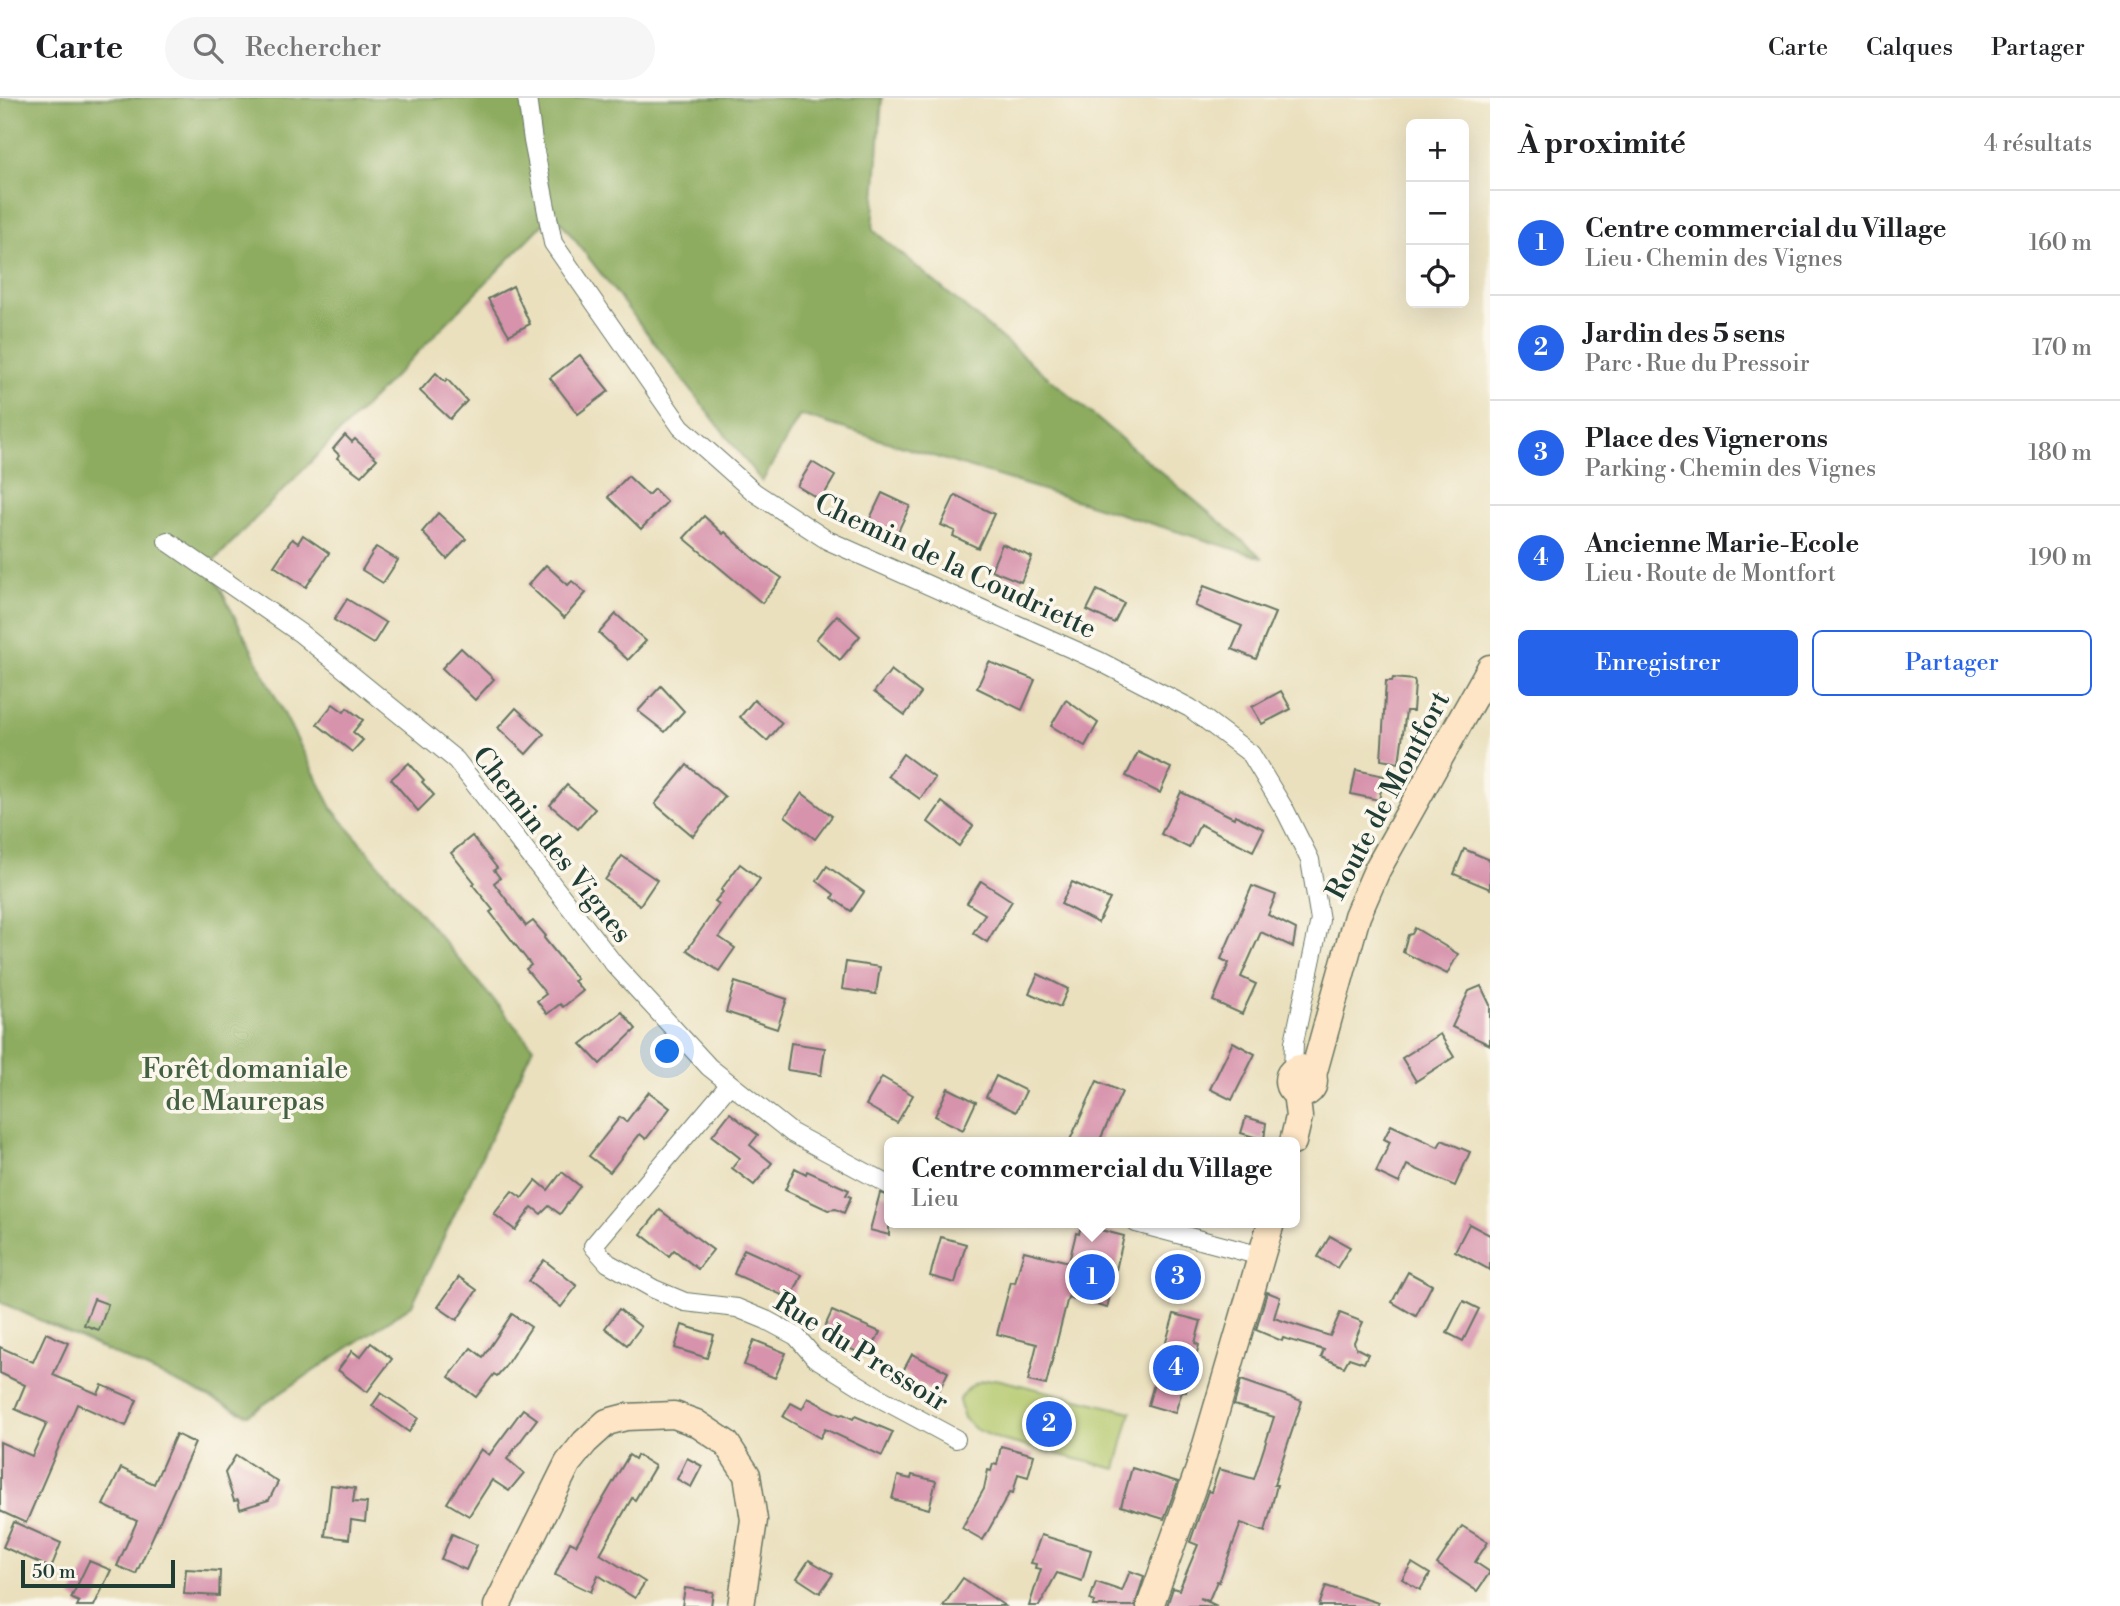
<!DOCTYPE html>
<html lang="fr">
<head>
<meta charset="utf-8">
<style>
	body { margin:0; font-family:"Libre Bodoni",serif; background:#f6f6f6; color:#202124 }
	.controls { position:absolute; right:21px; top:21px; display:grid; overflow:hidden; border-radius:10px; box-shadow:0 7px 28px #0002 }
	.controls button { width:63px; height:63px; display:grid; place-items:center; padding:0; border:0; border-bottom:2px solid #e0e0e0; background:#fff; color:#202124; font:35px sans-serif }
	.scale { position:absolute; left:21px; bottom:18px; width:154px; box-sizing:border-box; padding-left:7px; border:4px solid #1f3d34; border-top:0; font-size:19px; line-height:24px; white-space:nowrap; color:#1f3d34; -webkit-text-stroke:5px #fbf7ec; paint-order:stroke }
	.you { position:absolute; left:668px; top:954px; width:24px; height:24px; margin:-18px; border:5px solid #fff; border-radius:50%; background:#1a73e8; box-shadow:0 0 0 10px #1a73e833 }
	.badge { display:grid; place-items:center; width:46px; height:46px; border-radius:50%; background:#2563eb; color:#fff; font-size:23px; font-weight:700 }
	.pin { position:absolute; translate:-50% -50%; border:4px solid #fff; box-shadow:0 2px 7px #0006 }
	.popup { position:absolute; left:884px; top:1039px; width:416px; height:91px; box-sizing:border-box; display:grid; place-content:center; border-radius:10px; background:#fff; filter:drop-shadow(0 2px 5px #0005); font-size:23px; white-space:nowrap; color:#757577 }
	.popup b { font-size:26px; color:#202124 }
	.popup::after { content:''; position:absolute; left:50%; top:100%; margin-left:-14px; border:14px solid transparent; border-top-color:#fff }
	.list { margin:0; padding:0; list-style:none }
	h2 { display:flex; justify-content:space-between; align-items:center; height:91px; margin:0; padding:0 28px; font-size:30px }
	h2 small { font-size:23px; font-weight:400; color:#757577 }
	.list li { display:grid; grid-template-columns:46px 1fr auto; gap:21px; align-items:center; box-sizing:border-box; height:105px; padding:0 28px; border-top:2px solid #e0e0e0 }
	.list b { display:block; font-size:26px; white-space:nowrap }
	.list p { margin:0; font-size:23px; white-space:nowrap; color:#757577 }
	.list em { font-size:23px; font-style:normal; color:#757577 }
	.actions { display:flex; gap:14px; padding:21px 28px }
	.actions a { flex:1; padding:16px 0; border:2px solid #2563eb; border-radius:10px; text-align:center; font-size:24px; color:#2563eb }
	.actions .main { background:#2563eb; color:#fff }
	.icon { flex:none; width:38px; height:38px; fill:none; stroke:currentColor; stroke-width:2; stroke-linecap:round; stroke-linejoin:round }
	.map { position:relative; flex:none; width:1490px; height:1508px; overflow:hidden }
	header { display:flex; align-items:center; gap:42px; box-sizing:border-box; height:98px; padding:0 35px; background:#fff; border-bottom:2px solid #e0e0e0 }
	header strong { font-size:33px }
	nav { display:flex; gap:38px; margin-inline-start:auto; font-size:24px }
	.search { width:490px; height:63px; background:#f6f6f6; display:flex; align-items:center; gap:18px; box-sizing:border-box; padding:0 24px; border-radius:38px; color:#757577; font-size:26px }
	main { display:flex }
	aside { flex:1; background:#fff }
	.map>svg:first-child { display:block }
</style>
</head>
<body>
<header>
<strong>Carte</strong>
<div class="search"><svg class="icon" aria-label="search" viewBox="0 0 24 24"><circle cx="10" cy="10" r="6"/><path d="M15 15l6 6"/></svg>Rechercher</div>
<nav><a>Carte</a><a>Calques</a><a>Partager</a></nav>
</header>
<main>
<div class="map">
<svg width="1490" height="1508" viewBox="0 0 1490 1508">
	<rect width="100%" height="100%" fill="#fbf7ec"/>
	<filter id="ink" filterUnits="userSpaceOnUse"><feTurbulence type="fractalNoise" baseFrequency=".0143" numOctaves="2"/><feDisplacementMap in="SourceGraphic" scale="14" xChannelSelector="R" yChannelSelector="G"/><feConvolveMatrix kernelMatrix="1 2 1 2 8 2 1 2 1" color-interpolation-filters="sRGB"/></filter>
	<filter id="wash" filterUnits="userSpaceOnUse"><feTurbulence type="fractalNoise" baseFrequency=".00686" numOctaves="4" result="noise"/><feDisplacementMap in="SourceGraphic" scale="28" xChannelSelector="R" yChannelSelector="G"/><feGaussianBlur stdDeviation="1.57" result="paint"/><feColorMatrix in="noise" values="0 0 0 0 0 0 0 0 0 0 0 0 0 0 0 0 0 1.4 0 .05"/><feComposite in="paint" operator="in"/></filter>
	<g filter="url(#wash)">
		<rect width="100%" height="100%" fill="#eae0be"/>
		<path fill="#b2c76b" stroke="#688250" stroke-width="2" d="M996 1281 1131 1314 1116 1371 1001 1342 975 1331 964 1320 959 1303C968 1287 978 1282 996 1281Z"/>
		<polygon fill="#8dac5f" stroke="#56744a" stroke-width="2" points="0,0 882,0 873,132 1263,460 800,317 762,384 554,115 209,468 333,712 533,949 412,1207 248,1317 0,1204"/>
		<g id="blocks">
			<g fill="#d792ac">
				<polygon points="513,188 530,226 509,237 488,201"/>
				<polygon points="580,257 609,293 578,316 550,280"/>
				<polygon points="436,275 445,284 447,281 467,303 450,321 420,293"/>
				<polygon points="345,337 352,344 355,341 377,361 361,378 337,360 339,357 333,351"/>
				<polygon points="812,364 835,378 821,402 797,388"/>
				<polygon points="628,378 648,397 654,391 667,404 641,431 608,399"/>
				<polygon points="882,395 910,408 895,440 867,427"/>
				<polygon points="955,397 994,416 978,450 953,438 955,433 941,427"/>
				<polygon points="438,415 466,441 447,461 422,434"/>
				<polygon points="704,418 723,436 725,434 754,461 782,480 762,505 684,440"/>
				<polygon points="303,437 329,455 306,489 274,468 292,441 298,445"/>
				<polygon points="1002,446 1032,459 1021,484 991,472"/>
				<polygon points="376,449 398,462 383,485 362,472"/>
				<polygon points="546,467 568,487 572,483 586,495 564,520 528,487"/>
				<polygon points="1204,488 1275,515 1256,561 1232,551 1242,528 1195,508"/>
				<polygon points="1097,492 1124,505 1114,525 1087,512"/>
				<polygon points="347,501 386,525 373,546 334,522"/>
				<polygon points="616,516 646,543 628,562 599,535"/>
				<polygon points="837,517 860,538 840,562 816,541"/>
				<polygon points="461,550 494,581 475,602 442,570"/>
				<polygon points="989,564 1035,582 1022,612 977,590"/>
				<polygon points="891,572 921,595 905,617 874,594"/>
				<polygon points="1393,580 1414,582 1415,585 1413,613 1406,613 1399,665 1381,662 1386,583 1392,583"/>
				<polygon points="661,588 684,613 665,634 638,613"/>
				<polygon points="1281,593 1291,611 1262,626 1252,609"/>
				<polygon points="754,602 782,625 767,643 740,619"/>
				<polygon points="1066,602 1098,625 1085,648 1051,628"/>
				<polygon points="333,606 344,614 347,610 363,622 353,634 363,642 352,654 317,626"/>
				<polygon points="516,610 544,636 526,656 498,630"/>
				<polygon points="1138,654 1171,670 1160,695 1126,678"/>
				<polygon points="903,656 935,680 920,701 888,678"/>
				<polygon points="409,665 424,682 422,684 434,697 418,713 391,681"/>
				<polygon points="687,667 725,699 693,738 655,706"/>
				<polygon points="1356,672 1384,678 1379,702 1351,696"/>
				<polygon points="567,687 595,711 578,731 550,707"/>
				<polygon points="1181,694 1234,720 1235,717 1264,731 1253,753 1200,726 1189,750 1161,736"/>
				<polygon points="802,695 832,718 815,741 785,718"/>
				<polygon points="942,704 973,728 959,748 928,724"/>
				<polygon points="472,738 497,770 494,772 500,780 494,785 526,828 533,823 546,838 544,840 577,881 574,883 583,893 563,909 560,906 547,916 537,903 546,896 526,871 531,867 490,814 493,812 473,787 475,785 451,755"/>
				<polygon points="1464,751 1490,762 1490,791 1454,776"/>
				<polygon points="622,758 657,782 640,807 605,782"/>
				<polygon points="740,766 760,781 719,839 735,850 719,873 687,852 719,806 715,803 723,794 721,792"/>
				<polygon points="827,768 864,794 851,813 832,800 834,796 817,783"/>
				<polygon points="981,783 1012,803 987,844 973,835 985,816 967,805"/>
				<polygon points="1072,784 1110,801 1098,825 1061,806"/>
				<polygon points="1252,788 1276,797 1268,817 1296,831 1293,849 1261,834 1241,879 1256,886 1242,916 1213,903 1229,865 1221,861"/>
				<polygon points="1415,830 1458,856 1447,876 1403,854 1408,837 1412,836"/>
				<polygon points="846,864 880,869 876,896 842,891"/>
				<polygon points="1038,876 1068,891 1060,909 1029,895"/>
				<polygon points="735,884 787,901 777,931 726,914"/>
				<polygon points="1481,888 1490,907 1490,947 1452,929 1469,893"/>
				<polygon points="622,914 636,931 600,966 581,946"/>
				<polygon points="1440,936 1454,959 1416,983 1402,960"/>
				<polygon points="1233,944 1255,956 1232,1002 1210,991"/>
				<polygon points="791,945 825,950 821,977 787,972"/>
				<polygon points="996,978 1026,993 1016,1014 986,999"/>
				<polygon points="882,979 913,997 897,1025 866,1007"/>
				<polygon points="1097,983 1122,994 1099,1044 1069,1044"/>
				<polygon points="948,990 976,1004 963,1032 935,1018"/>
				<polygon points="649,994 670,1010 646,1041 640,1036 610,1074 589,1058 620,1019 626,1024"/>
				<polygon points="730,1015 758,1037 750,1047 772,1065 754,1087 732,1070 740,1060 712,1038"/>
				<polygon points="1246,1019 1266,1025 1264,1042 1241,1035"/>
				<polygon points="1391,1027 1438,1049 1442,1042 1470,1054 1455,1088 1407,1067 1399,1085 1376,1074 1390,1044 1384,1041"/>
				<polygon points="795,1070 806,1076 807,1073 849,1092 846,1097 851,1099 844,1115 836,1111 828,1112 785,1092"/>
				<polygon points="562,1074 580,1088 560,1116 549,1108 541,1116 532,1109 515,1132 494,1116 512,1093 522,1100 536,1082 548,1092"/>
				<polygon points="880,1095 889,1098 889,1137 870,1132"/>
				<polygon points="660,1112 713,1152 698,1171 674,1152 669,1158 641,1136"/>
				<polygon points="1469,1126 1490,1137 1490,1172 1455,1153"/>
				<polygon points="1081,1127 1124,1138 1107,1210 1068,1199 1046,1287 1028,1283 1037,1246 997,1236 1011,1184 1015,1185 1024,1153 1069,1164 1076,1135 1079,1136"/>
				<polygon points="1330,1138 1350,1149 1337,1170 1318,1159"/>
				<polygon points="941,1139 966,1146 955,1185 930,1178"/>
				<polygon points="744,1151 802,1177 791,1201 734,1176"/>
				<polygon points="544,1162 577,1188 561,1209 528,1183"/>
				<polygon points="1408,1174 1432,1187 1416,1218 1392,1204"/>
				<polygon points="459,1179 477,1192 457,1222 438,1209"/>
				<polygon points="1267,1194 1280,1199 1274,1220 1330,1238 1340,1215 1363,1224 1354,1244 1356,1250 1368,1256 1364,1265 1349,1260 1344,1269 1321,1259 1324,1252 1283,1240 1282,1243 1256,1232"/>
				<polygon points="94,1201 108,1206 99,1232 84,1227"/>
				<polygon points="1463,1203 1479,1211 1463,1243 1447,1235"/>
				<polygon points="619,1211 641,1229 627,1247 605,1230"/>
				<polygon points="832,1213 880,1234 868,1259 821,1237"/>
				<polygon points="512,1216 531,1229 504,1270 497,1278 494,1276 476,1299 449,1279 471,1250 483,1259"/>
				<polygon points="1174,1216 1201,1223 1195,1245 1199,1247 1186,1294 1182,1293 1175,1315 1148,1307"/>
				<polygon points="682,1227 714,1237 707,1260 675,1250"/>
				<polygon points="46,1235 68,1245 53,1277 98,1296 102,1287 137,1302 126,1328 77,1306 26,1425 0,1413 0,1344 32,1358 47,1325 15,1311 25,1287 0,1275 0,1249 33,1264"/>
				<polygon points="754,1242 786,1255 775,1280 744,1267"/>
				<polygon points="371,1245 392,1261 367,1294 338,1272 352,1253 360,1259"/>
				<polygon points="912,1256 948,1274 938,1295 909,1281 910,1279 902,1275"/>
				<polygon points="1241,1282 1302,1303 1274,1387 1277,1387 1265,1434 1241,1425 1219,1484 1217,1483 1209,1502 1200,1500 1217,1508 1167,1508 1173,1490 1179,1492 1198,1447 1190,1444 1208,1393 1211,1394 1219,1371 1254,1381 1274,1319 1234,1307"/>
				<polygon points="381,1295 418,1320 409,1334 372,1308"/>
				<polygon points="808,1300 840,1317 843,1316 853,1321 855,1318 893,1334 882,1358 825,1331 820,1340 783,1319 791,1305 802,1311"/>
				<polygon points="523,1311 537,1321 507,1361 524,1375 509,1393 492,1382 469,1418 447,1405 481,1351 489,1357"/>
				<polygon points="176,1336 195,1345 136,1476 117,1468 137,1423 103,1407 121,1370 154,1386"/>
				<polygon points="1001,1348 1034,1357 1028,1379 1018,1376 1013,1395 1010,1394 983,1442 962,1430 984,1391 988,1372 991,1373 993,1366 997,1367"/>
				<polygon points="236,1357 278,1384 269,1402 240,1411 238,1402 234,1403 225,1375"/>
				<polygon points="629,1357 635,1361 637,1357 655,1368 635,1402 632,1400 600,1456 645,1484 635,1500 598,1477 591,1494 555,1477 570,1444 576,1447"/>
				<polygon points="687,1360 702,1368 691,1389 677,1381"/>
				<polygon points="1132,1370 1178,1384 1164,1421 1121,1408"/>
				<polygon points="912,1377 936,1383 929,1411 892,1401 898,1378 911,1381"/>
				<polygon points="331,1387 355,1390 353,1404 367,1405 365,1424 351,1422 349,1441 325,1438"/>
				<polygon points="14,1424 61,1445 51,1470 3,1449"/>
				<polygon points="1462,1428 1488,1444 1475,1464 1490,1474 1477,1493 1437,1466"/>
				<polygon points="452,1436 477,1447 466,1472 441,1461"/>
				<polygon points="1041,1437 1091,1452 1082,1483 1057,1475 1039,1508 1029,1508 1041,1471 1035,1470 1036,1466 1031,1465"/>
				<polygon points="809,1462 833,1476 820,1495 797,1480"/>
				<polygon points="89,1463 111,1472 94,1508 77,1508 79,1504 71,1500"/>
				<polygon points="1412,1465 1430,1476 1420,1492 1402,1481"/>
				<polygon points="186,1471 220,1473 219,1498 184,1496"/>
				<polygon points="1130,1473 1144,1478 1135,1508 1093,1508 1095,1504 1090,1502 1096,1484 1122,1493"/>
				<polygon points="963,1480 1005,1508 943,1508"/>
				<polygon points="1326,1488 1378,1505 1377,1508 1319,1508"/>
				<polygon points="685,1490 713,1494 711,1508 682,1508"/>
			</g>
		</g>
	</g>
	<g filter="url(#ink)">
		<use href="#blocks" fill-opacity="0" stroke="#667664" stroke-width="2"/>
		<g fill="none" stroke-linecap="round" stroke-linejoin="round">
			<defs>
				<g id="street">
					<polyline points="527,0 533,43 553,145 681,329 754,394 827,442 1099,563 1190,610 1251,656 1286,714 1310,762 1320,822 1294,944 1293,973"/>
					<polyline points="167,443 300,535 456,662 614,866 709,969 792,1035 889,1087"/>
					<polyline points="730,986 593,1148 608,1165 654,1191 685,1204 737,1210 766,1222 796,1238 814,1259 878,1299 956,1341"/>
					<polyline points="1136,1125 1261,1158"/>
				</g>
				<g id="secondary">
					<circle cx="1301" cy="983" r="13"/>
					<polyline points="1313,977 1357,818 1377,772 1490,570"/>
					<polyline points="1293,1044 1299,1019 1296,994"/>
					<polyline points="497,1508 568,1365 585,1344 607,1324 626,1319 674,1317 696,1325 726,1345 747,1377 754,1422 741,1508"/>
					<polyline points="1150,1508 1199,1371 1271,1125"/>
				</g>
			</defs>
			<use href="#street" stroke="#667664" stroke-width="20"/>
			<use href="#secondary" stroke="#667664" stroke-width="29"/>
			<use href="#street" stroke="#fff" stroke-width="18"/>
			<use href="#secondary" stroke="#fde5c5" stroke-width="26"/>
		</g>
	</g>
	<g text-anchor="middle" stroke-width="7" stroke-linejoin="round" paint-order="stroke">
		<g font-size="28" fill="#1f3d34" stroke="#fbf7ec">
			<text transform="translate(956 467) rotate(25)" y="10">Chemin de la Coudriette</text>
			<text transform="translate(1387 697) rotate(-62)" y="10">Route de Montfort</text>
			<text transform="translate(553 746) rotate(52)" y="10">Chemin des Vignes</text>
			<text transform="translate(862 1253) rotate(32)" y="10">Rue du Pressoir</text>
		</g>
		<g font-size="28" fill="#446042" stroke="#fbf7ec">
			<text x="245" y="980">Forêt domaniale<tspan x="245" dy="32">de Maurepas</tspan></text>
		</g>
	</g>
</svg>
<div class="controls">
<button>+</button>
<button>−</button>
<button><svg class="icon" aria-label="locate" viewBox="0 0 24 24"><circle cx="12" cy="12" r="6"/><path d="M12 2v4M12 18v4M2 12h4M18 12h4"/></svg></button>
</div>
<div class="scale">50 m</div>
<div class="you"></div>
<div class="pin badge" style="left:1092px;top:1179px">1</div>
<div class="popup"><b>Centre commercial du Village</b>Lieu</div>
<div class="pin badge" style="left:1049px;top:1326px">2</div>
<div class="pin badge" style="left:1178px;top:1179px">3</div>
<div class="pin badge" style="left:1176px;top:1270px">4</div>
</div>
<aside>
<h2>À proximité<small>4 résultats</small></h2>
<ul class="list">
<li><span class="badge">1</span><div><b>Centre commercial du Village</b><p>Lieu · Chemin des Vignes</p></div><em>160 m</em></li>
<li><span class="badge">2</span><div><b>Jardin des 5 sens</b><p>Parc · Rue du Pressoir</p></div><em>170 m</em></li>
<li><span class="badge">3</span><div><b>Place des Vignerons</b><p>Parking · Chemin des Vignes</p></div><em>180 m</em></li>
<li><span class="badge">4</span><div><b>Ancienne Marie-Ecole</b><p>Lieu · Route de Montfort</p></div><em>190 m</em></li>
</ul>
<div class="actions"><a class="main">Enregistrer</a><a>Partager</a></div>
</aside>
</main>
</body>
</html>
